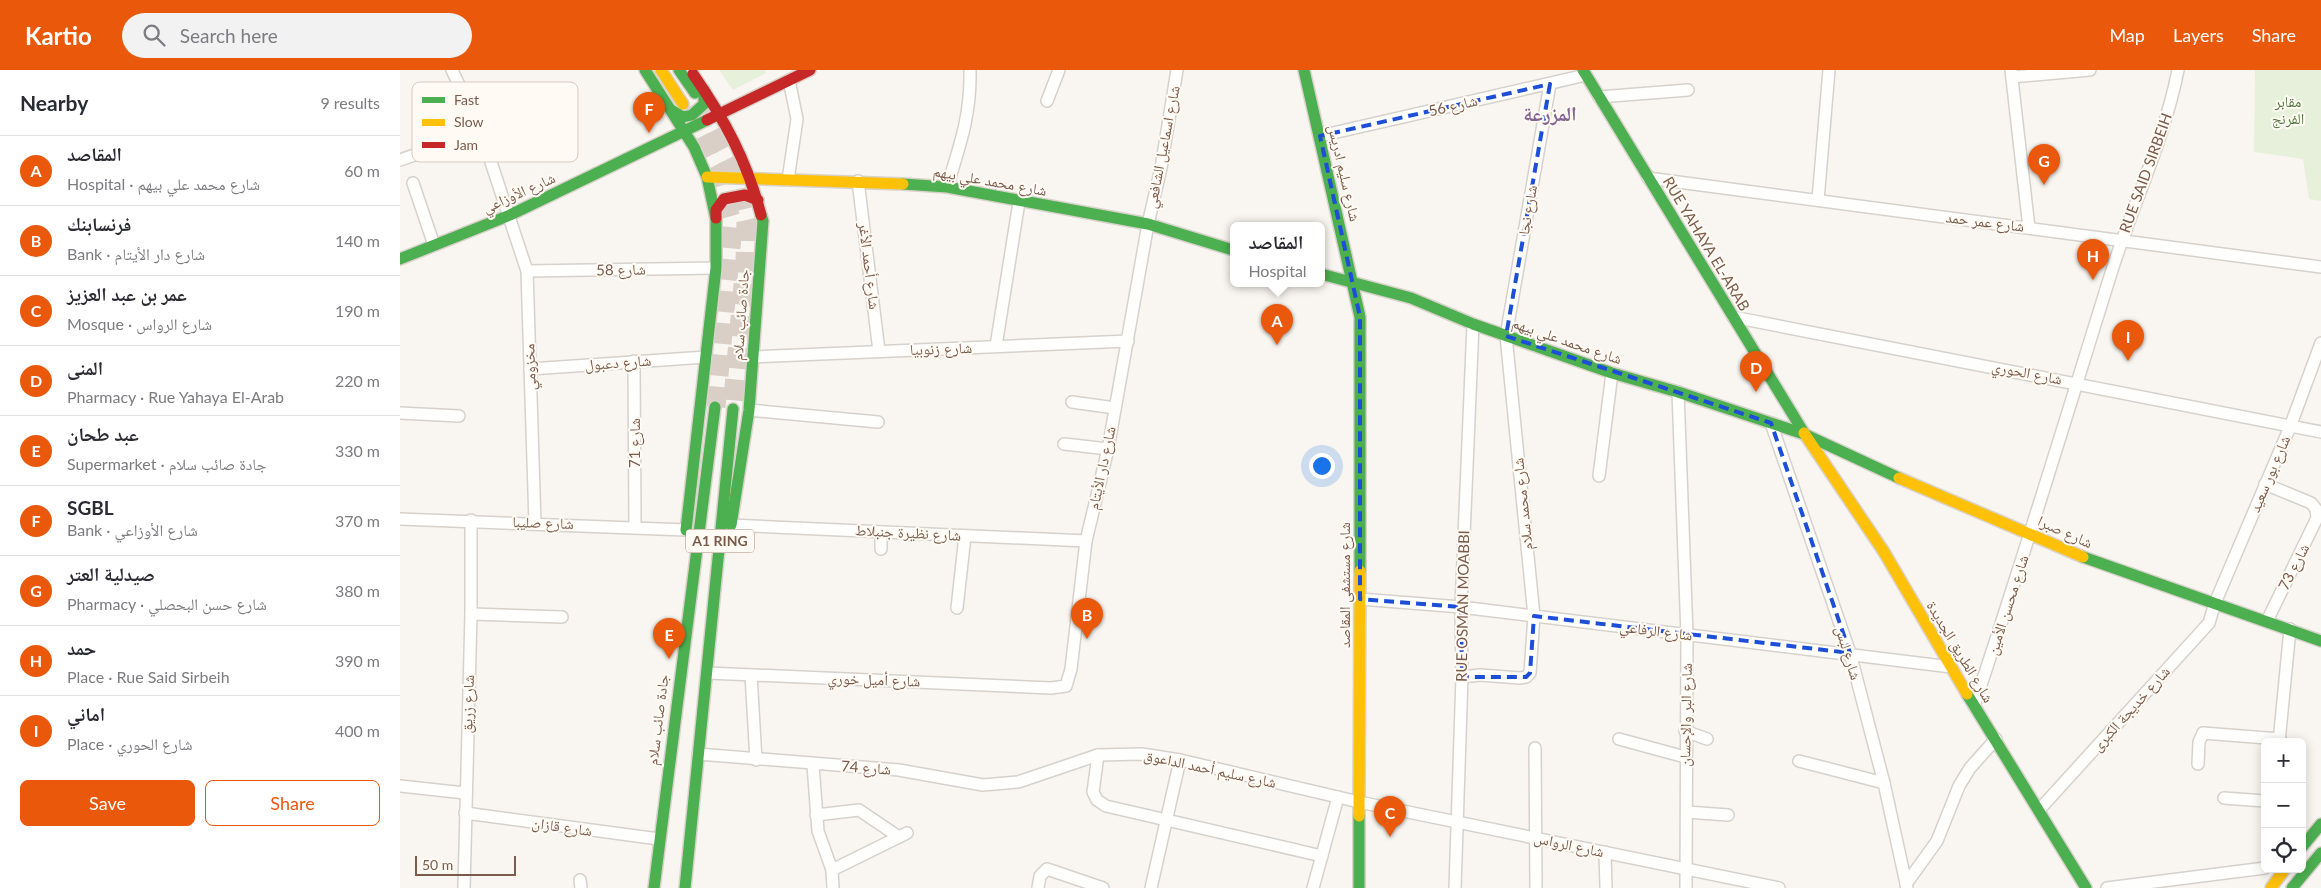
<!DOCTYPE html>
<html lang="en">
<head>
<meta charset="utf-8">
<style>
	body { margin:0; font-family:Lato,"Noto Naskh Arabic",sans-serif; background:#f2f2f3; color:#2b2b33 }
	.controls { position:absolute; right:15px; bottom:15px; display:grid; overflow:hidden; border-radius:8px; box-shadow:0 2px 12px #0003 }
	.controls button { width:45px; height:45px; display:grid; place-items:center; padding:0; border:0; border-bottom:1px solid #e1e1e2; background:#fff; color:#2b2b33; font:25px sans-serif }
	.scale { position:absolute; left:15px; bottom:12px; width:101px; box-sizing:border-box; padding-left:5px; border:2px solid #7a5c4d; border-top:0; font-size:14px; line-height:18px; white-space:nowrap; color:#7a5c4d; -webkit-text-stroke:4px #fffaf3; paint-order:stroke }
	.you { position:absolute; left:921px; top:395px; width:18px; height:18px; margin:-12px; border:4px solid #fff; border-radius:50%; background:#1a73e8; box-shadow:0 0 0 8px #1a73e833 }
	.badge { display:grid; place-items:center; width:32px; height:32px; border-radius:50%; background:#ea580c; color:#fff; font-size:16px; font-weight:700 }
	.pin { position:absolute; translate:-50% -41px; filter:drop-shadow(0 1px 2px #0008) }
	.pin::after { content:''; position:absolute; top:26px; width:18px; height:15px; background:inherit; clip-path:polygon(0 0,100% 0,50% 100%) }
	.popup { position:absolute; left:830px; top:152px; width:95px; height:65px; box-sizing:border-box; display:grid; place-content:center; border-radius:8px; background:#fff; filter:drop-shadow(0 1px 4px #0005); font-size:16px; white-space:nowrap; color:#7c7c81 }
	.popup b { font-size:19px; color:#2b2b33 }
	.popup::after { content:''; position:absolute; left:50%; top:100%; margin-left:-10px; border:10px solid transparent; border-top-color:#fff }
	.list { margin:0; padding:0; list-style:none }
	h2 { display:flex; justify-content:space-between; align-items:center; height:65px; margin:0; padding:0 20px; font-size:21px }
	h2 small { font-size:16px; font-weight:400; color:#7c7c81 }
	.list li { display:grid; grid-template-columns:32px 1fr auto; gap:15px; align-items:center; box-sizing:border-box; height:70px; padding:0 20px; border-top:1px solid #e1e1e2 }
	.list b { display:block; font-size:19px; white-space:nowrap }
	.list p { margin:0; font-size:16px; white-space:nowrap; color:#7c7c81 }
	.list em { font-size:16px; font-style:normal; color:#7c7c81 }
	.actions { display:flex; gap:10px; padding:15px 20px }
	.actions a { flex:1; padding:11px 0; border:1px solid #ea580c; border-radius:8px; text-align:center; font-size:18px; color:#ea580c }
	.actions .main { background:#ea580c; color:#fff }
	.icon { flex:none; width:28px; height:28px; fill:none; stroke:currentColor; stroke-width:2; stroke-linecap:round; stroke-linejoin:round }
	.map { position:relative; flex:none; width:1921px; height:818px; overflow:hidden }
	header { display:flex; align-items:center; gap:30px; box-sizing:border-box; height:70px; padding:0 25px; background:#ea580c; color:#fff }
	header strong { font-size:24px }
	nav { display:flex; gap:28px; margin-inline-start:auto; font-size:18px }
	.search { width:350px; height:45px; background:#f2f2f3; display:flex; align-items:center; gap:12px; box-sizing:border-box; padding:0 18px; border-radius:28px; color:#7c7c81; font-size:19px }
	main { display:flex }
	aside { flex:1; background:#fff }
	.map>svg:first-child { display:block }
</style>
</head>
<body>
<header>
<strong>Kartio</strong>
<div class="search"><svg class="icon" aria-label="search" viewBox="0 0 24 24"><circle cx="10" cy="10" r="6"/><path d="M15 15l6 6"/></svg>Search here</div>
<nav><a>Map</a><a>Layers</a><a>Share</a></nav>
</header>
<main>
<aside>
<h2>Nearby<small>9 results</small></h2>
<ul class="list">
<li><span class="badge">A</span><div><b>المقاصد</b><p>Hospital · شارع محمد علي بيهم</p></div><em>60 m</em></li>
<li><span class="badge">B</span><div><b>فرنسابنك</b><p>Bank · شارع دار الأيتام</p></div><em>140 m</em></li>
<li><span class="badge">C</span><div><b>عمر بن عبد العزيز</b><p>Mosque · شارع الرواس</p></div><em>190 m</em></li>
<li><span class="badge">D</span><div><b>المنى</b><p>Pharmacy · Rue Yahaya El-Arab</p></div><em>220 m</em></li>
<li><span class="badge">E</span><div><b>عبد طحان</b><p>Supermarket · جادة صائب سلام</p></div><em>330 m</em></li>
<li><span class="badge">F</span><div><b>SGBL</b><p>Bank · شارع الأوزاعي</p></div><em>370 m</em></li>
<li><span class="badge">G</span><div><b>صيدلية العتر</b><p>Pharmacy · شارع حسن البحصلي</p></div><em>380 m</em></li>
<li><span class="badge">H</span><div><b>حمد</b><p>Place · Rue Said Sirbeih</p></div><em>390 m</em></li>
<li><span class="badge">I</span><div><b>اماني</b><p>Place · شارع الحوري</p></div><em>400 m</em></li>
</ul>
<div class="actions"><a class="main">Save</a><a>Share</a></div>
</aside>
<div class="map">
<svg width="1921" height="818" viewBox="0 0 1921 818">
	<rect width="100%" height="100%" fill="#f9f5f0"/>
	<g fill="#e7f0db">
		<polygon points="319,0 365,0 366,3 333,20"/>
		<polygon points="1855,0 1921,0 1921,131 1909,129 1903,89 1854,82"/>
	</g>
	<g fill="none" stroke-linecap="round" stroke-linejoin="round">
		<g stroke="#d9cfc7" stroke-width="21" stroke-dasharray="21 11" stroke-linecap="butt">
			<polyline points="299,32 335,103 347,152 346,192 333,339"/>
			<polyline points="285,39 316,100 332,156 315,337"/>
		</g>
		<defs>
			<g id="street">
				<polyline points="52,0 81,62 127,201 135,453"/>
				<polyline points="1611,0 1629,158"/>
				<polyline points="1612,7 1690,0"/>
				<polyline points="1199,27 1288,20"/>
				<polyline points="647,31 659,0"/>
				<polyline points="920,66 1186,5"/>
				<polyline points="0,90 81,62"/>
				<polyline points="1248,108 1921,197"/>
				<polyline points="388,110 397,49 389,10"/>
				<polyline points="458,111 479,281"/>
				<polyline points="13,113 34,175"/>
				<path d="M547 117C560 75 571 45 570 0"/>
				<polyline points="1418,130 1429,0"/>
				<polyline points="127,201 316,198"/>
				<polyline points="1333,247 1921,362"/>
				<polyline points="596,276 619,132"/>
				<polyline points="353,287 728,271"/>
				<polyline points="234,291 235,456"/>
				<polyline points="130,299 306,287"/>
				<polyline points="1278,322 1287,565 1286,818"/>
				<polyline points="672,332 715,338"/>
				<polyline points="349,340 478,352"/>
				<polyline points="0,343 59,346"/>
				<polyline points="1371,353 1450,583 1484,713 1507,818"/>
				<polyline points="664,374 708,379"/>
				<polyline points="1199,406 1212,303"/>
				<polyline points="1865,414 1911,433 1916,439 1917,448 1867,551"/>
				<polyline points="0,449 286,460"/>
				<polyline points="331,455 686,471"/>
				<polyline points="481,479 481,462"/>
				<polyline points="960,529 1061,537 1551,597"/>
				<polyline points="557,538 565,466"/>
				<polyline points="71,544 162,547"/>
				<polyline points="308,603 651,618 666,616 671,599 686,471 708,379 748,154 761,98 777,0"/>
				<polyline points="351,605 356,690"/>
				<polyline points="1062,607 1080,605 1120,608 1126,607 1130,603 1134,546 1106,266 1150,14"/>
				<path d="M1574 636C1623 490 1667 344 1713 197 1734 132 1765 67 1778 0"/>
				<polyline points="1285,661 1307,669"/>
				<polyline points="1219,669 1285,687"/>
				<polyline points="1879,672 1890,559"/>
				<polyline points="1135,678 1136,818"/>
				<polyline points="298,684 499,700 583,715 618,712 698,685 742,684 780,690 959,732 1379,818"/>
				<polyline points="698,685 693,722 697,730 706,736 922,786"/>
				<polyline points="1399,691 1484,713"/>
				<polyline points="1798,694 1799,672 1803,663 1880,669"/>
				<polyline points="413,695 418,761 432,800 433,818"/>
				<polyline points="0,716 65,723"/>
				<polyline points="1824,728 1865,731"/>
				<polyline points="1639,740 1809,553 1815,533 1890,357 1921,273"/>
				<polyline points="1287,742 1328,745"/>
				<polyline points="65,743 259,769"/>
				<polyline points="416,745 459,740 499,767"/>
				<polyline points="1205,782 1206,818"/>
				<polyline points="432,800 507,763"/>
				<polyline points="180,810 181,818"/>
				<polyline points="1506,814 1537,771 1559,716 1570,698 1596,669"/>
				<polyline points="64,818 71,544 71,450"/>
				<polyline points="638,818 640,806 647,799 703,818"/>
				<polyline points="751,818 780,690"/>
				<polyline points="913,818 938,727"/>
				<polyline points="1055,818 1062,607 1061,537 1073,254"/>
				<polyline points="1707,818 1865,798"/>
			</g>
			<g id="fast">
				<polyline points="245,0 294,77 307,107 316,149 316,198 286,460"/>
				<polyline points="279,0 295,23"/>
				<polyline points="904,0 960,247 960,501"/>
				<polyline points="1183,0 1404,363"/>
				<polyline points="271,40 283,47 292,45 304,34 304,20"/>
				<polyline points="503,114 547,117 748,154 833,180"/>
				<polyline points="0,189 110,145 307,50"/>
				<polyline points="921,204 1011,228 1073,254 1212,303 1278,322 1404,364 1499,408"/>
				<polyline points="331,455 349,340 363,151 361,145"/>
				<polyline points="1683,487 1921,571"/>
				<polyline points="1567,624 1686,818"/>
				<polyline points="1902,777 1921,754"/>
				<polyline points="254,818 315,337"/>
				<polyline points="285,818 333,339"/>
				<polyline points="959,818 959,746"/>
				<polyline points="1892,818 1921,783"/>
			</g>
			<g id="slow">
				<polyline points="261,0 283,34"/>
				<polyline points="307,107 503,114"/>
				<polyline points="1404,363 1484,482 1567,624"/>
				<polyline points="1499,408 1683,487"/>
				<polyline points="959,746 960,501"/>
				<polyline points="1871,818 1885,799"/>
			</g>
			<g id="jam">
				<path d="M293 4C325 50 347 91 361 145"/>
				<polyline points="307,50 410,0"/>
				<polyline points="316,148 316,140 324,129 345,125 358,130"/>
			</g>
		</defs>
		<use href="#street" stroke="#d7d1cb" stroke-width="14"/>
		<use href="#fast" stroke="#d9d2cb" stroke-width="14"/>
		<use href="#slow" stroke="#d9d2cb" stroke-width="14"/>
		<use href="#jam" stroke="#d9d2cb" stroke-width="14"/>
		<use href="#street" stroke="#fefefd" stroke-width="11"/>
		<use href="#fast" stroke="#4caf50" stroke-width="11"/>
		<use href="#slow" stroke="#ffc107" stroke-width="11"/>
		<use href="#jam" stroke="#c62828" stroke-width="11"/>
	</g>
	<path fill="none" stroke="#1d4ed8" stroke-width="4" stroke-dasharray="10 6" stroke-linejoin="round" d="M1150 14 1106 266 1371 353 1450 583 1134 546 1130 603 1126 607H1062L1061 537 960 529V247L920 66Z"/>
	<g text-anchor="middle" stroke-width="4" stroke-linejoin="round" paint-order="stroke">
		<rect fill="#fffaf3" stroke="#a28b7f" stroke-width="1" x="286" y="459.5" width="68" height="23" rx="4"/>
		<g font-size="14" font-weight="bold" fill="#7a5c4d">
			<text x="320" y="476">A1 RING</text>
		</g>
		<g font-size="15" fill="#537a41" stroke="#fffaf3">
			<text x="1888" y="37">مقابر<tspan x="1888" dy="17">الفرنج</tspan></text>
		</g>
		<g font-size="15" fill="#7a5c4d" stroke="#fffaf3">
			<text transform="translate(1053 36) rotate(-13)" y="5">شارع 56</text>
			<text transform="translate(763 77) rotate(-79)" y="5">شارع اسماعيل الشافعي</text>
			<text transform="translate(944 103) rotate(77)" y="5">شارع سليم ادريس</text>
			<text transform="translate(1746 103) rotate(-70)" y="5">RUE SAID SIRBEIH</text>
			<text transform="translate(590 111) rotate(10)" y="5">شارع محمد علي بيهم</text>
			<text transform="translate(119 123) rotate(-24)" y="5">شارع الأوزاعي</text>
			<text transform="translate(1128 140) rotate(-80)" y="5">شارع نجا</text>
			<text transform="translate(1585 152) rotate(7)" y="5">شارع عمر حمد</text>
			<text transform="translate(1306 174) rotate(59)" y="5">RUE YAHAYA EL-ARAB</text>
			<text transform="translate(469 196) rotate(83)" y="5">شارع أحمد الأغر</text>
			<text transform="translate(221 200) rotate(-1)" y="5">شارع 58</text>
			<text transform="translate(341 245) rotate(-86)" y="5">جادة صائب سلام</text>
			<text transform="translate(1167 271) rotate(19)" y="5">شارع محمد علي بيهم</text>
			<text transform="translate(541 279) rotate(-2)" y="5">شارع زنوبيا</text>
			<text transform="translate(218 293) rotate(-4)" y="5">شارع دعبول</text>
			<text transform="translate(130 297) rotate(-92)" y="5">مخزومي</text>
			<text transform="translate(1627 303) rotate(11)" y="5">شارع الحوري</text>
			<text transform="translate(235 373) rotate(-90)" y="5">شارع 71</text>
			<text transform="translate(702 398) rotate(-78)" y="5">شارع دار الأيتام</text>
			<text transform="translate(1870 404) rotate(-67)" y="5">شارع بور سعيد</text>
			<text transform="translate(1123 434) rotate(-96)" y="5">شارع محمد سلام</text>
			<text transform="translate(143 453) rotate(2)" y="5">شارع صليبا</text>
			<text transform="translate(1665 462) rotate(24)" y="5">شارع صبرا</text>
			<text transform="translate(508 463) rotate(3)" y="5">شارع نظيرة جنبلاط</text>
			<text transform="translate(1894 497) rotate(-63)" y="5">شارع 73</text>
			<text transform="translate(945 515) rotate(-90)" y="5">شارع مستشفى المقاصد</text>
			<text transform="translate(1608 535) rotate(-72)" y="5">شارع محسن الأمين</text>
			<text transform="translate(1063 536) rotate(-89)" y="5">RUE OSMAN MOABBI</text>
			<text transform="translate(1256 561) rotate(7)" y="5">شارع الرفاعي</text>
			<text transform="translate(1560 582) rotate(59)" y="5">شارع الطريق الجديدة</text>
			<text transform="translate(1448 583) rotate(73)" y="5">شارع لبس</text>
			<text transform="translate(474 610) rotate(2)" y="5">شارع أميل خوري</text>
			<text transform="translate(68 634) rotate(-88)" y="5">شارع زريق</text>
			<text transform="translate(1731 639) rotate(-48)" y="5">شارع خديجة الكبرى</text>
			<text transform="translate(1286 645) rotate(-89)" y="5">شارع البر والإحسان</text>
			<text transform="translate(258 650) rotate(-83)" y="5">جادة صائب سلام</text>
			<text transform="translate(466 698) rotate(4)" y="5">شارع 74</text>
			<text transform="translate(810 699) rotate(12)" y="5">شارع سليم أحمد الداعوق</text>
			<text transform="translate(162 757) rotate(8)" y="5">شارع قازان</text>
			<text transform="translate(1169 775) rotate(12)" y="5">شارع الرواس</text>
		</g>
		<g font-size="20" font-weight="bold" fill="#846695" stroke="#fffaf3">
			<text x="1150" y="51">المزرعة</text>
		</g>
	</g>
	<rect x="12" y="12" width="166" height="80" rx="8" fill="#fffaf3" stroke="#d7cbc1" stroke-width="1"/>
	<rect x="22" y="27" width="23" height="6" fill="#4caf50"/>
	<rect x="22" y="49" width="23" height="7" fill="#ffc107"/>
	<rect x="22" y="72" width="23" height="6" fill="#c62828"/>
	<g font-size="14" fill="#7a5c4d">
		<text x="54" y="35">Fast</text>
		<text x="54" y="57">Slow</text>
		<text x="54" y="80">Jam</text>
	</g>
</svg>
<div class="controls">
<button>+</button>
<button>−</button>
<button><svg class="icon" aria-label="locate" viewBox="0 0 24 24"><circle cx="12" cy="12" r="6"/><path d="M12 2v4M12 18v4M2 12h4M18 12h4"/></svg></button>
</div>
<div class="scale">50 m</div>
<div class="you"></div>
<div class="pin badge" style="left:877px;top:275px">A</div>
<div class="popup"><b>المقاصد</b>Hospital</div>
<div class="pin badge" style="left:687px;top:569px">B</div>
<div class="pin badge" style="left:990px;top:767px">C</div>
<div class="pin badge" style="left:1356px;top:322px">D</div>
<div class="pin badge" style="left:269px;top:589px">E</div>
<div class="pin badge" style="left:249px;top:63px">F</div>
<div class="pin badge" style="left:1644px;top:115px">G</div>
<div class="pin badge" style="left:1693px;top:210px">H</div>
<div class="pin badge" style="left:1728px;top:291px">I</div>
</div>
</main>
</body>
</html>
